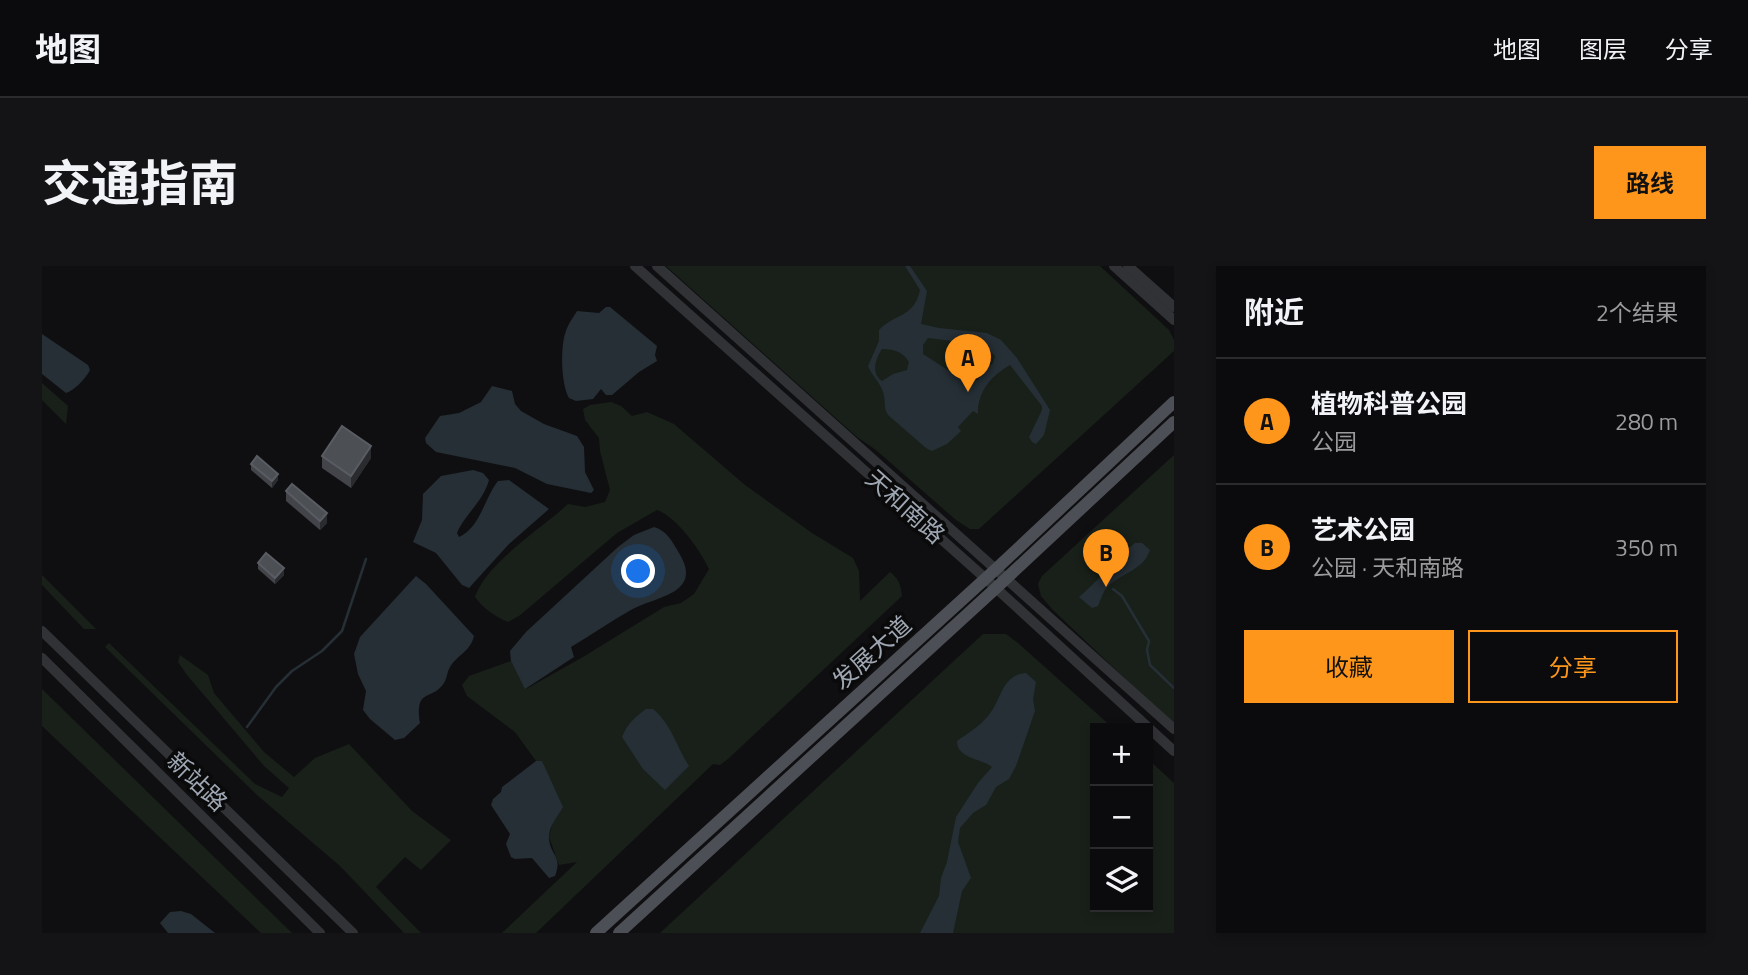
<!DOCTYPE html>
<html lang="zh">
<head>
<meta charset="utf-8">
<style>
	body { margin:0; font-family:"Titillium Web","Noto Sans SC",sans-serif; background:#141416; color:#f1f3f6 }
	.controls { position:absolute; right:21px; bottom:21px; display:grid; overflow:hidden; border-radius:0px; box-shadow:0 4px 10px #0003 }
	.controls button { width:63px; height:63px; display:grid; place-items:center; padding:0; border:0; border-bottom:2px solid #2b2b2e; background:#0b0b0d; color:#f1f3f6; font:35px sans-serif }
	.you { position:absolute; left:597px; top:306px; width:24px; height:24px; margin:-18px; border:5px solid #fff; border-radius:50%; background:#1a73e8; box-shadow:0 0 0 10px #1a73e833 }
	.badge { display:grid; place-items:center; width:46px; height:46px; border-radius:50%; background:#fd961a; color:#111; font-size:23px; font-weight:700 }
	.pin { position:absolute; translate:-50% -58px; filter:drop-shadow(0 2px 4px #0008) }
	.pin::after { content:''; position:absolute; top:37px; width:24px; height:21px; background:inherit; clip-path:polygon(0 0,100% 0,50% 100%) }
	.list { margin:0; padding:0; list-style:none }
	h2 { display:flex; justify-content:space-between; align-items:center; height:91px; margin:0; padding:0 28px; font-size:30px }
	h2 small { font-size:23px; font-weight:400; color:#9a9b9d }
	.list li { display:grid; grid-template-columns:46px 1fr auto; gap:21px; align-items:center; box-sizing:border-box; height:126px; padding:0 28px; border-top:2px solid #2b2b2e }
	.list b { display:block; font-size:26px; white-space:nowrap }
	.list p { margin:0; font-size:23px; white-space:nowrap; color:#9a9b9d }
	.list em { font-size:23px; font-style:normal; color:#9a9b9d }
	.actions { display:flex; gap:14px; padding:21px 28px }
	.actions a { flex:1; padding:16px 0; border:2px solid #fd961a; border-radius:0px; text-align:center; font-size:24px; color:#fd961a }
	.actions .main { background:#fd961a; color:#111 }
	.icon { flex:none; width:38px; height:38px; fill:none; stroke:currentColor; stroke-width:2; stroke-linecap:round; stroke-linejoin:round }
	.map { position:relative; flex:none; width:1132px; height:667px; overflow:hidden; border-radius:0px }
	header { display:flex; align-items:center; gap:42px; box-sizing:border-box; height:98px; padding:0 35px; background:#0b0b0d; border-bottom:2px solid #2b2b2e }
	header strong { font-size:33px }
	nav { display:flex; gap:38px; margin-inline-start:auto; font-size:24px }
	.intro { display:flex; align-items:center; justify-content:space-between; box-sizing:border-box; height:168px; padding:0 42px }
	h1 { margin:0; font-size:49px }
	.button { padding:18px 32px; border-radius:0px; background:#fd961a; color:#111; font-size:24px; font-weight:700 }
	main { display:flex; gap:42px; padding:0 42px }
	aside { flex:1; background:#0b0b0d; border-radius:0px; box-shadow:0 4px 10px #0003 }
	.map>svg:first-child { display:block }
</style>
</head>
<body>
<header>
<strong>地图</strong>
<nav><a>地图</a><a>图层</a><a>分享</a></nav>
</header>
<div class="intro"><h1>交通指南</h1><a class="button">路线</a></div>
<main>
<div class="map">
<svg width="1132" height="667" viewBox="0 0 1132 667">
	<rect width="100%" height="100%" fill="#0f0f11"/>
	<g fill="#192019">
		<polygon points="624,0 1058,0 1127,64 1132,74 1132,85 937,263 928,263 914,254 834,184 815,171"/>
		<polygon points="0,117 26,140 24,158 0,134"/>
		<path d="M569 136 579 140 590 150 605 146 632 158 703 219 770 267 811 292 817 305 818 335 848 306C857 313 859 319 860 330L686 493 678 499 671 498 494 667H460L535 596 517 599 507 571 511 555 500 495H494L473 466 425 430 420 419 427 410 469 395 484 423 541 391 622 341 639 337 652 328 667 303C658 284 635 251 615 244L575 267 477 350 466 356C452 350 442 343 433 331 445 296 499 263 526 238L543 241 563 236 568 224 558 185 557 172 543 154 541 143 548 139Z"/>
		<polygon points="1132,189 1132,459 1010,343 999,330 996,318 1000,310"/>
		<polygon points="0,309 54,363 42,363 0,319"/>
		<polygon points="941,368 964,368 976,377 1071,462 1053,462 1053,641 1106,641 1106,493 1132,517 1132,667 618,667"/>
		<polygon points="67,377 213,518 240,531 247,522 222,500 145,409 136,396 138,389 166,409 172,427 222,486 252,511 273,492 307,478 370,545 409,574 379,604 363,591 334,621 379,667 362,667 298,600 215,529 63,381"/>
		<polygon points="0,423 250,667 219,667 0,460"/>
	</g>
	<g fill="#252f35" fill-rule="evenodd">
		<path d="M863 0H868L885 25 879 58 897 62 945 67 959 74 975 92 1008 144 1002 169 994 178 990 176 987 171 1000 144V140L968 99C950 109 935 126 936 148L931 145 916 161 919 165 905 178 890 185 884 182 846 149C841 142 844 134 841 126 838 116 830 110 826 100L837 75V64C853 47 872 52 878 24ZM886 72 943 79 953 90 951 97 935 114 918 112 881 88V79ZM840 83C852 83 861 86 867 96L865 104 851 108 840 115C829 108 833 93 840 83Z"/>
		<path d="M564 41H568L615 80 613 89 615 95 597 106 570 129H564L559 123 551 133 534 135 527 132C519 118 518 80 524 65 526 58 531 52 535 45L557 47Z"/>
		<path d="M0 68 46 99 48 104C44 112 33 124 24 127L0 108Z"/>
		<polygon points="450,120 470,125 473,138 479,145 502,158 535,170 542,181 543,206 552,224 549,227 505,218 473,202 394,186 384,177 383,172 398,150 417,147 439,136"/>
		<path d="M431 204 441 207 447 214C441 236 423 248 415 267L417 271C438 262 443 231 456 215L467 214 507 243 467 278 427 322 420 319 394 287 371 276 380 254 381 228 399 210Z"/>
		<path d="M612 261C625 265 630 275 637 287 662 328 614 330 589 344 569 355 549 369 529 381L532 391 483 423 469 395 468 385 484 366 576 281 592 269Z"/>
		<path d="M1093 277H1100L1108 284C1101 306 1076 307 1063 324 1060 329 1058 335 1056 340L1050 342 1037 331C1057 314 1073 293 1093 277Z"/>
		<path d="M374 310 384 318 432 370C428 386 416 388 408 401 405 406 405 413 402 417 389 436 373 421 378 457L362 472 353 474 328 453 321 444 324 425 316 408 312 388 318 371Z"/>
		<path d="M984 407 994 416 991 433 993 445 974 500 967 513 954 521 944 539 931 547 918 562 916 576 929 612 920 625 911 667H878L897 630 899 612 905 596 914 551 936 517 950 501C939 492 915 493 915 475 926 467 938 460 946 450 960 434 959 409 984 407Z"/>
		<path d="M604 443H611C630 459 634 480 647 500L623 524 601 503 580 471C585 458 593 451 604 443Z"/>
		<path d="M494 495H500L521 541C515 552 507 559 507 572 508 590 521 589 513 610L507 612 490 592 473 593 469 591 464 578 468 568 449 539 451 533 459 526 460 521Z"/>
		<polygon points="139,645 149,648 173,667 126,667 118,657 128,646"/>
	</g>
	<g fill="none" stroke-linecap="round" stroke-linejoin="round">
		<g stroke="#252f35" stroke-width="2.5">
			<polyline points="1071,323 1080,330 1107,375 1105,384 1108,399 1132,422"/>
			<polyline points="205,461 234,421 250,405 280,385 300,365 324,293"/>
		</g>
		<g stroke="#303236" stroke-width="10">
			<polyline points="593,0 943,312 1132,485"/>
			<polyline points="615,0 1132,463"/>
			<polyline points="1072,0 1132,54"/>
			<polyline points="1086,0 1132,41"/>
			<polyline points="0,365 311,667"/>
			<polyline points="0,392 278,667"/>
		</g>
		<g stroke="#4c4f55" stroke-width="12">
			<polyline points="554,667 954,303 1132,136"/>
			<polyline points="577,667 954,322 1132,156"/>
		</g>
	</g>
	<g fill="#424449">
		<polygon points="280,190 329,192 309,222 280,202"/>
		<polygon points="209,198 236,214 230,222 209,204"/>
		<polygon points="244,225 285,257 278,264 244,235"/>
		<polygon points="216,297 242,309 233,318 216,303"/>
	</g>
	<g fill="#292b2e">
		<polygon points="329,180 329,192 309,222 309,210"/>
		<polygon points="236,208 236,214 230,222 230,215"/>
		<polygon points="285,247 285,257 278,264 278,255"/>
		<polygon points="242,302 242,309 233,318 233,312"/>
	</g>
	<g fill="#4c4f54" stroke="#595d63" stroke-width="2">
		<polygon points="300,160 329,180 309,210 280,190"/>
		<polygon points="215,190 236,208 230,215 209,198"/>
		<polygon points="250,218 285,247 278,255 244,225"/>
		<polygon points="224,287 242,302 233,312 216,297"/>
	</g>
	<g text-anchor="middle" stroke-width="7" stroke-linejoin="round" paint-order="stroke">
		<g font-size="24" fill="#9fa7b3" stroke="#0a0a0b">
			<text transform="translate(863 241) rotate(42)" y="8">天和南路</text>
			<text transform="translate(830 387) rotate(-42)" y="8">发展大道</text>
			<text transform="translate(155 516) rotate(44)" y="8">新站路</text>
		</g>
	</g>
</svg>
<div class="controls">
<button>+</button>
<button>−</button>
<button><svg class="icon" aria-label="layers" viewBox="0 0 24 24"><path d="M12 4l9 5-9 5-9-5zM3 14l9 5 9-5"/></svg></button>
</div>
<div class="you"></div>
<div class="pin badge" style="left:926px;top:126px">A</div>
<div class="pin badge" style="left:1064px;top:321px">B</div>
</div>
<aside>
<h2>附近<small>2个结果</small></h2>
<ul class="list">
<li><span class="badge">A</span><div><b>植物科普公园</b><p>公园</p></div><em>280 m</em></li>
<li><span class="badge">B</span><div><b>艺术公园</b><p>公园 · 天和南路</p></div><em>350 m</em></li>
</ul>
<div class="actions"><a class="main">收藏</a><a>分享</a></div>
</aside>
</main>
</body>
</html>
